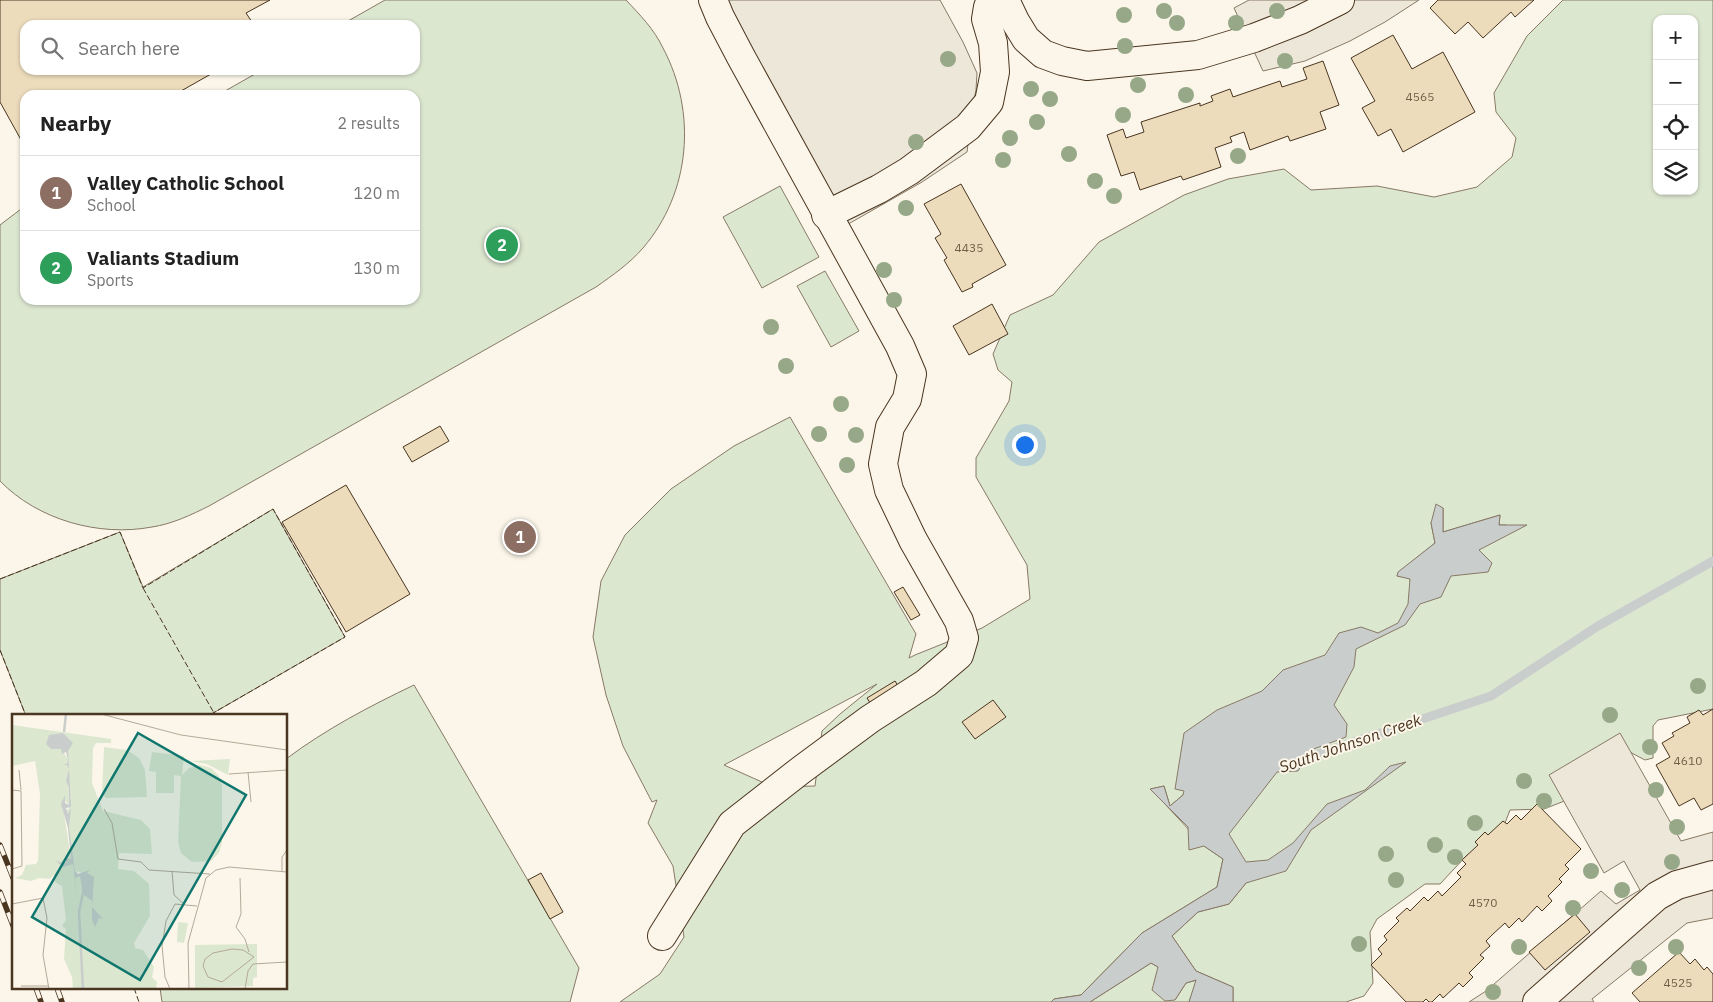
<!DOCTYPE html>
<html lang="en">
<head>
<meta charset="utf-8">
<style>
	body { margin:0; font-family:"IBM Plex Sans",sans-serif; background:#f6f6f6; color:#222 }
	.controls { position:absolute; right:15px; top:15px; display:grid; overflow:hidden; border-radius:10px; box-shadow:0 1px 4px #0004 }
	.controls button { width:45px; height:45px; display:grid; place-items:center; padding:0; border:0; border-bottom:1px solid #e0e0e0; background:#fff; color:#222; font:25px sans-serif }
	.you { position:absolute; left:1024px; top:444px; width:18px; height:18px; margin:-12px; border:4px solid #fff; border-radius:50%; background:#1a73e8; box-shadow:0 0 0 8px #1a73e833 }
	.badge { display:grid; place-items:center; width:32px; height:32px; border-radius:50%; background:#c62828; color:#fff; font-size:16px; font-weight:700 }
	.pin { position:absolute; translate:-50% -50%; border:2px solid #fff; box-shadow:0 1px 5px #0006 }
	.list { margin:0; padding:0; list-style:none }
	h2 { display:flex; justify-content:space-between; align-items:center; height:65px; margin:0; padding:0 20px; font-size:21px }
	h2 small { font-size:16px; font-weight:400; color:#767676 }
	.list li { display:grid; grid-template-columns:32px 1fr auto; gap:15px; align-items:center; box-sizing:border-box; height:75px; padding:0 20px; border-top:1px solid #e0e0e0 }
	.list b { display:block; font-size:19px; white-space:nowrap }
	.list p { margin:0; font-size:16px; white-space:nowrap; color:#767676 }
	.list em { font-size:16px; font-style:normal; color:#767676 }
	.icon { flex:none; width:28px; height:28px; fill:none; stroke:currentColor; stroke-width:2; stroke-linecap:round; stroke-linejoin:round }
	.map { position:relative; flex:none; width:1713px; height:1002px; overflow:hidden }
	.search { position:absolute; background:#fff; box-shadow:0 1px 4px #0004; left:20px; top:20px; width:400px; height:55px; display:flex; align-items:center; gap:12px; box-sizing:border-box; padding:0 18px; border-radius:15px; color:#767676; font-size:19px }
	.panel { position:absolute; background:#fff; box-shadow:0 1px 4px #0004; left:20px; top:90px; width:400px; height:215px; border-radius:15px }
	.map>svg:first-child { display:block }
</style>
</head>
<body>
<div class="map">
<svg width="1713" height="1002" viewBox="0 0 1713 1002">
	<rect width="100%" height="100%" fill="#fbf6e9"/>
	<g fill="#dce7d0" stroke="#887966" fill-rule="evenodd">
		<path d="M385 0H626C640 15 654 29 663 48 697 112 691 192 643 248 629 264 613 275 596 287L209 506C191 515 172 524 152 527 99 537 38 520 0 481V225L25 206V300H415V95H218L262 70H415V25H341Z"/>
		<path d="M1563 0H1713V709L1658 720 1653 726V758L1645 760 1624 749 1567 800 1544 809 1510 810 1498 841 1467 855 1440 884H1425L1377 919 1370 932 1373 983 1364 996 1346 1002H1233V987L1196 971 1172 936 1198 912 1229 904 1246 883 1185 791 1183 795 1170 806 1164 786 1151 789 1204 846 1223 859 1217 887 1142 933 1081 995 1054 999 1051 1002H620L660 974 684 937 673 866 648 823 657 800 652 802 623 746 606 695 593 637 601 581 625 535 671 489 734 446 790 417 916 634 909 658 915 655 982 628 1030 599 1027 565 976 477V458L1009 401 1012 382 998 370 993 354 1010 315 1053 295 1099 242 1184 195 1228 179 1284 169 1311 190 1377 186 1434 197 1477 187 1512 157 1516 138 1496 112 1494 93 1527 36ZM1657 19H1694V191H1657ZM1443 508V532L1500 515 1499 525H1506L1410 581V578L1397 576 1399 572 1435 543 1431 523ZM877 684 840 714 822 731 815 786 773 787 724 765Z"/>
		<polygon points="780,186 819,257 762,288 723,217"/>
		<polygon points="825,271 859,331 831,347 797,286"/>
		<polygon points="273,509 345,637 208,716 26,716 0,650 0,579 120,532 143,587"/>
		<path d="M414 685 579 968 570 1002H162L160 988H286V759C326 729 370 706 414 685Z"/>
		<polygon points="1151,963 1158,967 1175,1000 1186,983 1197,980 1189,1002 1090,1002"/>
	</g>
	<g fill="#ede7d9" stroke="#887966">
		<polygon points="726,0 940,0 963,42 977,73 976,90 973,105 967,152 922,182 843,227"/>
		<polygon points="1249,0 1419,0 1385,22 1350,41 1305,61 1263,71 1234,8"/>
		<polygon points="1620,733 1681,841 1713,832 1713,918 1687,923 1592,999 1594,1002 1469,1002 1486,991 1601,891 1616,904 1640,890 1624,861 1604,873 1549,775"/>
	</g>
	<polygon fill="#c9cecd" stroke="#887966" points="1436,504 1443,508 1443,532 1500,515 1499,525 1527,525 1479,550 1492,563 1488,572 1451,576 1441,597 1420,604 1405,625 1356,649 1354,667 1334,705 1347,724 1346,737 1311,750 1298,771 1277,772 1229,834 1246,862 1268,860 1293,843 1327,804 1365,790 1390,766 1406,762 1311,830 1286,871 1246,883 1229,904 1198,912 1172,936 1196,971 1233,987 1233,1002 1189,1002 1196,980 1186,983 1175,1000 1165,1001 1152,990 1158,967 1151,963 1090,1002 1051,1002 1054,999 1081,995 1142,933 1217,887 1223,859 1204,846 1189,850 1188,827 1150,789 1164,786 1170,806 1183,795 1184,791 1175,789 1184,733 1217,710 1262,691 1283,670 1325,655 1339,633 1361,627 1378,633 1398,623 1408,604 1410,579 1397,576 1398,572 1435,543 1431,523"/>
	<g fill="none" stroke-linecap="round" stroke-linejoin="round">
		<polyline stroke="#c9cecd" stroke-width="9" points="1297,761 1491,696 1598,626 1713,561"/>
	</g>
	<g fill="#ecdcbc" stroke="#4a3520">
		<polygon points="0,0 270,0 246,13 254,25 25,25 25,70 218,70 174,95 25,95 25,147 0,102"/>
		<polygon points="1438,0 1534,0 1515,17 1511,12 1483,38 1468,22 1455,34 1430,8"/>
		<polygon points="1393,35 1412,69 1443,52 1475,112 1403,152 1391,129 1378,136 1362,108 1375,101 1351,58"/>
		<polygon points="1323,61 1339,105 1320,112 1326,129 1290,141 1288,136 1250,150 1244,132 1230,137 1232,142 1215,148 1221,167 1183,180 1181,176 1140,190 1134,172 1121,176 1107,135 1123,129 1126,138 1144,132 1141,122 1200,103 1200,106 1213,101 1211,96 1230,89 1233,97 1280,81 1282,87 1307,79 1303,68"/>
		<polygon points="961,184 1006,265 972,284 973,287 962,292 944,260 947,258 935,238 941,234 924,204"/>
		<polygon points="992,304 1008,334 969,355 953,326"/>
		<polygon points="440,426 449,441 412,462 403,447"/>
		<polygon points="346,485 410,594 346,632 282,522"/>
		<polygon points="903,587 920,615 911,620 894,592"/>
		<polygon points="895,681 900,689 872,706 867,698"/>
		<polygon points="993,700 1006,717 975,739 962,722"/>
		<polygon points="1713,709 1713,804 1701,810 1694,798 1679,806 1656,765 1670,757 1662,743 1674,736 1672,733 1690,723 1687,717 1699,710 1703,715"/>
		<polygon points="1537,804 1581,849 1565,865 1569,869 1559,879 1562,882 1548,896 1552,901 1542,911 1537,906 1522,922 1519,918 1509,928 1505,923 1493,934 1486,941 1490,946 1480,955 1484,958 1469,973 1473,977 1463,987 1459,983 1443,998 1440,994 1432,1002 1429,1002 1426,999 1423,1002 1406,1002 1371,965 1382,954 1378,949 1387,940 1384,936 1399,921 1396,918 1407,908 1410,911 1424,897 1428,901 1438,891 1442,896 1461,877 1457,873 1466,864 1462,860 1478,845 1475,842 1485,832 1488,835 1503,821 1507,824 1516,815 1521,820"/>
		<polygon points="541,873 563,912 550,919 528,880"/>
		<polygon points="1575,914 1590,932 1545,970 1529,952"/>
		<polygon points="1679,952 1690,964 1695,959 1704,970 1707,967 1713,974 1713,1002 1640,1002 1632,993"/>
	</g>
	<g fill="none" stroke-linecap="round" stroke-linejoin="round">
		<defs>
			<g id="minor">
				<polyline points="1005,0 1015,21 1026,39 1043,54 1062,61 1087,66 1198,55 1254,38 1300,20 1340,0"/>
				<polyline points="826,215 879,189 909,171 968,127 989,102 995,72 993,43 986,19 988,7 999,0"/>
				<polyline points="662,936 732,824 801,770 870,719 926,683 959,655 964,638 959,621 913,540 889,490 883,464 890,427 907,399 912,374 900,346 741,57 720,17 713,0"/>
				<polyline points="1537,1002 1657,896 1677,885 1713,875"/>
			</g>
		</defs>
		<use href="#minor" stroke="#4a3520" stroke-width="30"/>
		<use href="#minor" stroke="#fbf6e9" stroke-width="28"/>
		<defs>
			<g id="rail">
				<polyline points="0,845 14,880"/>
				<polyline points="0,892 14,928"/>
				<polyline points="36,988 41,1002"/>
				<polyline points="57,988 62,1002"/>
			</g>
		</defs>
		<use href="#rail" stroke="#4a3520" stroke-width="5.5"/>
		<use href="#rail" stroke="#fbf6e9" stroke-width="4" stroke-dasharray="11" stroke-linecap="butt"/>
		<g stroke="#4a3520" stroke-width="1" stroke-dasharray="6 2.5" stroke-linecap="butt">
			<polyline points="0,579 120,532 143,588 273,509 345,637 208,716"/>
			<polyline points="143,588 214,713"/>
			<polyline points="0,650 26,716"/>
			<polyline points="134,988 139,1002"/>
		</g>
	</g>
	<g fill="#96a887">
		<circle cx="1164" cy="11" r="8"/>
		<circle cx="1277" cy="11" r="8"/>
		<circle cx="1124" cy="15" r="8"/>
		<circle cx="1177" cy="23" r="8"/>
		<circle cx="1236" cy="23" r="8"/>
		<circle cx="1125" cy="46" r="8"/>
		<circle cx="948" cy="59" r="8"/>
		<circle cx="1285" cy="61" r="8"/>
		<circle cx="1138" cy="85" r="8"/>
		<circle cx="1031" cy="89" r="8"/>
		<circle cx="1186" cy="95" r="8"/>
		<circle cx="1050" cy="99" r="8"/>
		<circle cx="1123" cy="115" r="8"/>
		<circle cx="1037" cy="122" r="8"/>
		<circle cx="1010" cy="138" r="8"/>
		<circle cx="916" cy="142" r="8"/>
		<circle cx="1069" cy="154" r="8"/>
		<circle cx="1238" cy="156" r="8"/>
		<circle cx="1003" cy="160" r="8"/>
		<circle cx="1095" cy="181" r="8"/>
		<circle cx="1114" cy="196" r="8"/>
		<circle cx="906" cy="208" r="8"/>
		<circle cx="884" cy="270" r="8"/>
		<circle cx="894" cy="300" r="8"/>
		<circle cx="771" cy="327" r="8"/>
		<circle cx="786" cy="366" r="8"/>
		<circle cx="841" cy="404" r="8"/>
		<circle cx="819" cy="434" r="8"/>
		<circle cx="856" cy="435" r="8"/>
		<circle cx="847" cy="465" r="8"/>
		<circle cx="1698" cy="686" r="8"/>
		<circle cx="1610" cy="715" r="8"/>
		<circle cx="1650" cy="747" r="8"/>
		<circle cx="1524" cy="781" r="8"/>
		<circle cx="1656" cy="790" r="8"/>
		<circle cx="1544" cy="801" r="8"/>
		<circle cx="1475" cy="823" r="8"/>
		<circle cx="1677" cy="827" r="8"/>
		<circle cx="1435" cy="845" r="8"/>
		<circle cx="1386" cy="854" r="8"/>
		<circle cx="1455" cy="857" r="8"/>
		<circle cx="1672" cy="862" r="8"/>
		<circle cx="1591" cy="871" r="8"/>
		<circle cx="1396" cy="880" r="8"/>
		<circle cx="1622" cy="890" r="8"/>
		<circle cx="1573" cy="908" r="8"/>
		<circle cx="1359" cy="944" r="8"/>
		<circle cx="1519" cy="947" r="8"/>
		<circle cx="1676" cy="947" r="8"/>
		<circle cx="1639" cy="968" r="8"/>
		<circle cx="1493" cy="992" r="8"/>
	</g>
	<g text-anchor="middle" stroke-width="4" stroke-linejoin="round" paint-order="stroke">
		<g font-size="12" fill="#725f47">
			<text x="1420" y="101">4565</text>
			<text x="969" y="252">4435</text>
			<text x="1688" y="765">4610</text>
			<text x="1483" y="907">4570</text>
			<text x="1678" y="987">4525</text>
		</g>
		<g font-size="16" font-style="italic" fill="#4a3520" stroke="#fbf6e9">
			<text transform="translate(1350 743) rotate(-19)" y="6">South Johnson Creek</text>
		</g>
	</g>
	<g transform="translate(12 714)">
		<rect width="275" height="275" fill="#fbf6e9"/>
		<path d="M0 11 99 25V29H84L81 34 80 69 91 97 129 106 138 115 140 140 107 139 106 155 122 157 137 170 138 202 122 229 123 234 131 236 142 253 140 263 145 268 144 275H61L60 263 52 245 54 215 50 212 54 206 50 172 43 168 42 161 38 165 27 164 19 167 3 164 10 161 14 151 24 150 26 147 28 80 23 47 0 52ZM39 21H48L61 29 56 36V45L49 35 37 34ZM58 75 59 83 57 94 54 97 63 157 75 160 62 161 61 149 49 151 47 148 54 149 59 145 51 93 52 86 57 91ZM92 33 115 36 127 44 133 56 135 83 94 84 90 80ZM140 38 172 42 170 61 177 54 188 51 199 54 207 62 210 72V128L207 139 199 147 180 148 169 139 166 128 169 62 162 61V79H144V58L137 57ZM218 45 216 61 195 50 179 47ZM166 208 176 209 172 229 165 228ZM245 230V263L241 264V272L183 274V231Z" fill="#dce7d0" fill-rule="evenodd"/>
		<path d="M51 19 61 29 56 37 59 90V93L54 94 56 100 59 94 57 113 63 157 66 160 78 156 75 159 82 163 80 193 91 205 87 204 83 213 80 206V187L71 180 68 162 63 164 65 185 61 150 51 153 44 147 54 149V144L59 145 56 114 49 90 53 81V89L57 91V73L54 67 57 55 55 51H50L55 50 56 46 54 38 50 40 49 35H39L34 30 37 21Z" fill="#c9cecd"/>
		<path fill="none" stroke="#c9cecd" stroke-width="2.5" d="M52 18 54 0M71 275 67 198 72 174"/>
		<path fill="none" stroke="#b4a999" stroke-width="1" d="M89 0 169 21 275 36M7 56 9 76M236 58 239 88M217 60 275 56M0 76 9 77 10 152 0 155M92 95 100 109 106 145 129 148 137 156 198 160M160 157 162 181 172 190M270 157V143L275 136M228 164 229 200 224 213 233 225 237 238M0 190 31 184 35 204 31 241 37 275M220 235 231 236 242 243 210 268 196 263 191 252 193 245 201 239ZM9 272H37M158 275 153 263 150 232 154 207 163 190 185 192M177 275 176 229 194 164 204 156 217 153 275 158M233 275 236 257 241 250 275 248"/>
		<path fill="#0f766e" fill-opacity="0.15" stroke="#0f766e" stroke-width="2.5" d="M126 19 234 81 128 266 20 203Z"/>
		<rect width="275" height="275" fill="none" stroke="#4a3520" stroke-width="2.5"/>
	</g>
</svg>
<div class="controls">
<button>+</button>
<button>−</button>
<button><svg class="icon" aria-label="locate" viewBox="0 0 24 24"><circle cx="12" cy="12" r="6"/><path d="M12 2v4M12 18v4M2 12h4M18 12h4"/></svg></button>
<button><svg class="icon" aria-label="layers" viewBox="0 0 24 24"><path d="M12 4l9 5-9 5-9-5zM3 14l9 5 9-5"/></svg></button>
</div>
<div class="you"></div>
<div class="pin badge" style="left:520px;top:537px;background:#8d6e63">1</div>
<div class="pin badge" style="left:502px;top:245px;background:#2e9e5b">2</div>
<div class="search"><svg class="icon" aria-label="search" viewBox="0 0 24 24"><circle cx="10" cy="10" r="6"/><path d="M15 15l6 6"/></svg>Search here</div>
<section class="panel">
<h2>Nearby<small>2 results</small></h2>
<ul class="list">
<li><span class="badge" style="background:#8d6e63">1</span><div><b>Valley Catholic School</b><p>School</p></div><em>120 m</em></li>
<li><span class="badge" style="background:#2e9e5b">2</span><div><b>Valiants Stadium</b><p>Sports</p></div><em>130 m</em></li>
</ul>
</section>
</div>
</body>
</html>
